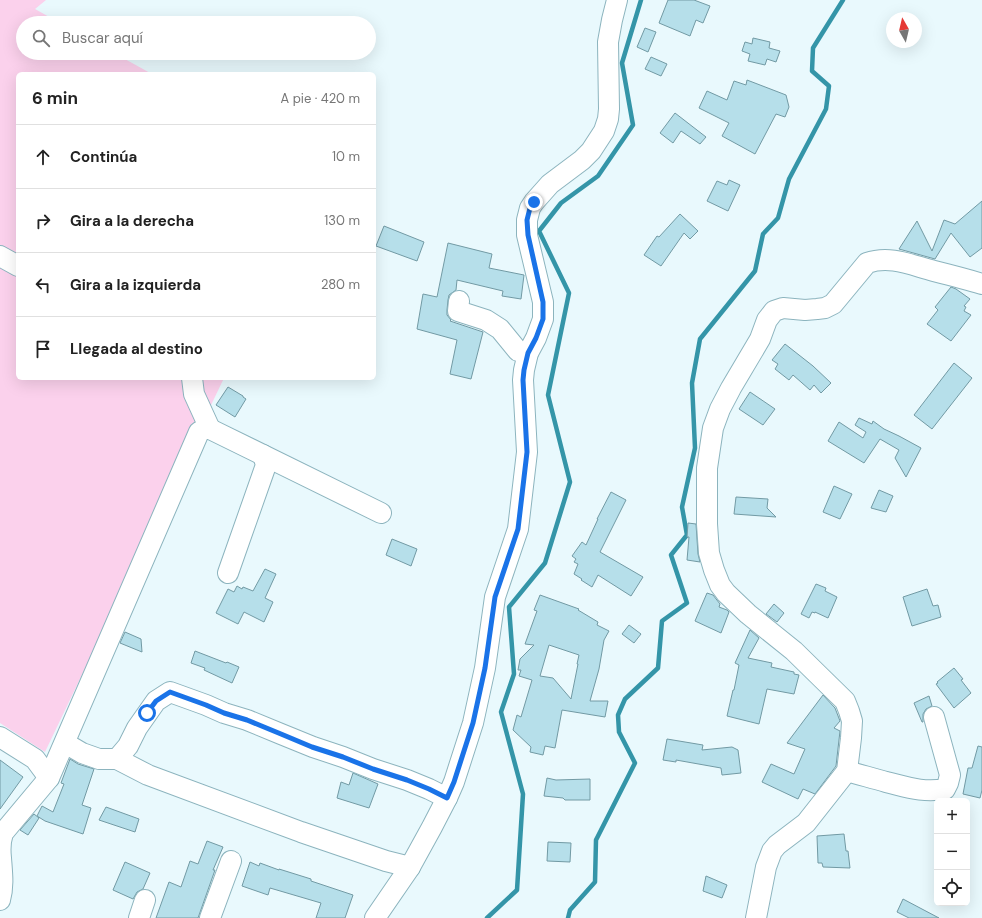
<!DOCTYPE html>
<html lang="es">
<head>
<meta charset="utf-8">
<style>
	body { margin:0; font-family:"DM Sans",sans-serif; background:#f6f6f6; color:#222 }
	.controls { position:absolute; right:12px; bottom:12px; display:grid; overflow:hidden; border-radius:6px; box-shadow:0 4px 16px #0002 }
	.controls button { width:36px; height:36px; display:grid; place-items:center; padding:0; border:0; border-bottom:1px solid #e0e0e0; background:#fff; color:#222; font:20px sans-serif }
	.compass { position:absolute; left:886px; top:12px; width:36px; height:36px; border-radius:50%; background:#fff; box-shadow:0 4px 16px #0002; rotate:352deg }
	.stop { position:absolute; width:12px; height:12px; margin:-9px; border:3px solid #1a73e8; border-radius:50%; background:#fff }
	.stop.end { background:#1a73e8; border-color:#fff; box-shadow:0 1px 4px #0008 }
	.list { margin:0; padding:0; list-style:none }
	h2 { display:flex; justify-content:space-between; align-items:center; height:52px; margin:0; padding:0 16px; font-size:17px }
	h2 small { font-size:13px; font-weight:400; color:#767676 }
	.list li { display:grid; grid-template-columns:26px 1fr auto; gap:12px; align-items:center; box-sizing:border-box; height:64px; padding:0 16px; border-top:1px solid #e0e0e0 }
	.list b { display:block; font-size:15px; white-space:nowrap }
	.list em { font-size:13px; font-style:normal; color:#767676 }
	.icon { flex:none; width:22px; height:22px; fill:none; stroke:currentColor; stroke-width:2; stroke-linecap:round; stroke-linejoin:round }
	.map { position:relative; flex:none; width:982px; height:918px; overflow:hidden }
	.search { position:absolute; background:#fff; box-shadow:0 4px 16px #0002; left:16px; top:16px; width:360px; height:44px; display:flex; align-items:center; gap:10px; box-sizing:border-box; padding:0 14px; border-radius:22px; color:#767676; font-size:15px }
	.panel { position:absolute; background:#fff; box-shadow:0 4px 16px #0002; left:16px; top:72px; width:360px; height:308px; border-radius:6px }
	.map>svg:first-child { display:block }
</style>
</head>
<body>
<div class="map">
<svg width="982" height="918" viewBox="0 0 982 918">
	<rect width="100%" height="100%" fill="#e9f9fd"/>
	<polygon fill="#fbd1ec" points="0,0 46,0 35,9 60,23 23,23 23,53 114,53 152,74 18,74 18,378 224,378 45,752 0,723"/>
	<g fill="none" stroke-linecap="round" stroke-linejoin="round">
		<g stroke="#3495a8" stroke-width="4.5">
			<polyline points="487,918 517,890 523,794 501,712 514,674 509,607 545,563 570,482 548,395 569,293 539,231 561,203 598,176 633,125 622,63 641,0"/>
			<polyline points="568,918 570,910 595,882 596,840 635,763 619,732 618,715 625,699 658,668 662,621 687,603 671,555 687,535 682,507 695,448 692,383 700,339 755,271 763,234 778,218 789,179 826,109 829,86 812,71 813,48 843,0"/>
		</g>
	</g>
	<g fill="#b6dfea" stroke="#729aa4" fill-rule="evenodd">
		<polygon points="668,0 694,0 710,6 703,23 696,20 690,36 659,23"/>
		<polygon points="645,28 656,32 648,52 637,47"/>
		<polygon points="753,38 770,42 769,48 780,51 776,62 767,59 765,65 748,61 750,54 742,51 745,42 752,44"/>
		<polygon points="651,57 667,64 661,76 645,69"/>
		<polygon points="747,80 786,95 789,107 785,117 776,114 755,154 722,136 729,123 699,108 707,91 727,100 734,81 746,85"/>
		<polygon points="675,113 706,137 700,144 681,131 673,143 660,133"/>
		<polygon points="729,180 740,185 728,211 707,201 717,181 727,185"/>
		<polygon points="982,201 982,248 970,257 951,233 935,259 899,249 917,221 932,251 944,220 955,224"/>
		<polygon points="680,214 698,231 690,239 684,233 661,266 644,255 657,236 659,237"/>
		<polygon points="384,226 424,242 417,261 376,246"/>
		<polygon points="448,243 492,254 489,268 524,275 521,299 502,296 503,291 457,280 456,290 449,295 448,300 447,310 447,315 451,320 450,321 483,332 471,379 450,374 457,340 417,329 423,294 437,297"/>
		<polygon points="951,287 956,289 970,299 964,306 966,307 964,311 971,315 951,341 927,324 938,310 935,307"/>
		<polygon points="785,344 813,366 831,383 821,393 814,385 810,390 793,375 789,380 775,369 778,364 772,360"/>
		<polygon points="954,363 972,378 932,429 914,415"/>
		<polygon points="228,387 243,396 243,397 246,399 235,417 216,405"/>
		<polygon points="750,392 775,409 763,425 739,409"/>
		<polygon points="859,418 872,424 873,421 884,429 899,436 921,448 906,477 895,458 899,450 880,439 864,463 828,441 839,422 863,438 866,432 855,425"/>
		<polygon points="834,486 852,494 840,519 823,512"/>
		<polygon points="879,490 893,496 886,512 871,508"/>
		<polygon points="611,492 626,500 600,552 643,577 631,596 598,575 592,587 581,580 582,579 574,574 578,564 574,562 576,559 572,556 582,542 586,545 598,519 597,519"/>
		<polygon points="736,497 768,499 767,508 776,517 734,514"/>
		<polygon points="688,523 696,524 698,554 700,562 687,560 689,537 687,537"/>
		<polygon points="392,539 417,549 411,566 386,555"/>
		<polygon points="265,569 276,574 265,598 273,602 264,622 244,612 238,624 216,613 228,589 234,592 237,586 242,589 243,587 253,591"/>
		<polygon points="816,584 826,588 825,591 837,597 828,618 815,612 815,613 812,612 809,618 801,614"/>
		<polygon points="927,589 933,606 938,605 941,617 912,626 903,597"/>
		<polygon points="707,593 713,595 720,604 719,607 727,610 729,612 721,633 695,621"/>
		<path d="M540 595 579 609 578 610 598 622 597 625 609 631 604 640 599 669 590 701H608L605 717 562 710 555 748 545 746 543 755 530 752 531 747 513 730 517 715 521 717 532 680 519 676 521 670H518L520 659 534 645 525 644 537 611 534 610ZM549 645 579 655 577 664H578L571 699 553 678 540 676Z"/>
		<polygon points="774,604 784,613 777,622 766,614"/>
		<polygon points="629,625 641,634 634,643 622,634"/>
		<polygon points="750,630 759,638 748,658 772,663 771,667 794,672 794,674 799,675 794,694 767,689 759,724 727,716 733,690 734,690 739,665 735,663"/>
		<polygon points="125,632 141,639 142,652 120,643"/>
		<polygon points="195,651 226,663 227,662 239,667 232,683 204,670 205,668 191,663"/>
		<polygon points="954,668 963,679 961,680 971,693 954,708 936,684 938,683 937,682"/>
		<polygon points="823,695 835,708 840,721 834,728 840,731 836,766 815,794 803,789 798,799 762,782 771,764 794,774 805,749 787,743"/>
		<polygon points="929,696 932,706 926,709 923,714 923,722 922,722 914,703"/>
		<polygon points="667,739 703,745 702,750 732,747 738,750 741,773 722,775 721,768 676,760 676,762 663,760"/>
		<polygon points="978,746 982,747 982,790 980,798 963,794 968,768 972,768"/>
		<polygon points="70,759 78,764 94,769 82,805 91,808 83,834 45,821 37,816 42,806 53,812 64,784 61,783"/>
		<polygon points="0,760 23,777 0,809"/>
		<polygon points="353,773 378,784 369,808 337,798 341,782 349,785"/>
		<polygon points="547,778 556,780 590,779 590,800 565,800 563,798 544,796"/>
		<polygon points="106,807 139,819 135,832 99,820"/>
		<polygon points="34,814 39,818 28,835 20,830"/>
		<polygon points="844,834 846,851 848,851 850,868 823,867 822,863 818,863 817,836"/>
		<polygon points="207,841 223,847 213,870 215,870 198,918 156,918 169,882 181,887 190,861 198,864"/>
		<polygon points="548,842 571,843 570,862 547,861"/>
		<polygon points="125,862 150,873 143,889 137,892 133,899 113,890"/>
		<polygon points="250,862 259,866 260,863 279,870 279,869 311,879 311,881 353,895 345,918 316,918 321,903 270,888 268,895 242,886"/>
		<polygon points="706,876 727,885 722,898 703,891"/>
		<polygon points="903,899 939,918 909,918 897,912"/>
	</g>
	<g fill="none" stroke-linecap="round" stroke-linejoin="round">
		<defs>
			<g id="minor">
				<polyline points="0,256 18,266"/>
				<polyline points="459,301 458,311 486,320 500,329 518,351 528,353"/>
				<polyline points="192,378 194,394 210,429"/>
				<polyline points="228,573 266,465 263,455"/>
				<polyline points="0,737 35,759 49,778"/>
				<polyline points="65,743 82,753 99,759 117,759 128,746 137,728 156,701 170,692 206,705 224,713 247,720 281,734 313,747 343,757 373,769 407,780 429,789 447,798"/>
				<polyline points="117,759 148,775 301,832 386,861 410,867"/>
				<path d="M847 771C860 775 873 778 886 782 907 787 923 793 945 789L948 783 950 775 934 717"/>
				<path d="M0 900C4 886 2 872 1 858 0 849 0 842 3 833L49 778 199 432 204 429H210L381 513"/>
				<polyline points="139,918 145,900"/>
				<polyline points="210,918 231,861"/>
				<polyline points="375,918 410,867 432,827 447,798 454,782 473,723 485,668 495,597 518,529 527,452 523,380 524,370 528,353 536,338 543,319 543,302 527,235 527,220 530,208 534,202 550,184 582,160 591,151 604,131 608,119 609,109 608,42 612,20 617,0"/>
				<path d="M756 918 766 867 772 851 777 845 806 823 847 771 851 738 852 721 849 711 845 701 794 651 748 614 726 593 720 585 714 570 709 553 707 524V468L713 428 720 409 731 388 760 339 767 320 774 311 783 308 805 310 817 309 825 308 833 304 867 263C890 255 911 265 934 271 950 275 966 279 982 284"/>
			</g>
		</defs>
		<use href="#minor" stroke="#8cb4be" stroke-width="22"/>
		<use href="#minor" stroke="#fff" stroke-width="20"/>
	</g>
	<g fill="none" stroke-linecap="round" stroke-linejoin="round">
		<polyline stroke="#1a73e8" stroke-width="5" points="147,713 156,701 170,692 206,705 224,713 247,720 281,734 312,747 343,757 373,769 407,780 429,789 447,798 454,782 473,723 485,668 495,597 518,529 527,452 523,380 524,370 528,353 536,338 543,319 543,302 528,235 527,220 530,208 534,202"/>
	</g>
</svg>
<div class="controls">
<button>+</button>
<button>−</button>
<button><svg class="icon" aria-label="locate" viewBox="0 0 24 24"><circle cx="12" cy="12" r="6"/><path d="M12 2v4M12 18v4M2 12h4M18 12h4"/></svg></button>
</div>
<svg class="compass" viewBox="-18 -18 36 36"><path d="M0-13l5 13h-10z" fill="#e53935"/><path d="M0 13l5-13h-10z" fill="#767676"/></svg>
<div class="stop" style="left:147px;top:713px"></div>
<div class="stop end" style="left:534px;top:202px"></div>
<div class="search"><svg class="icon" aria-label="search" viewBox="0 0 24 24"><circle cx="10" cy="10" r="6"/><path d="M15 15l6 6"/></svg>Buscar aquí</div>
<section class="panel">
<h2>6 min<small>A pie · 420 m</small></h2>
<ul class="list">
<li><svg class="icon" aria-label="ahead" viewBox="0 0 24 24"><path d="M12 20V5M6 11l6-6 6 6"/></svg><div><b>Continúa</b></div><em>10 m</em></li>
<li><svg class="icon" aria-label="right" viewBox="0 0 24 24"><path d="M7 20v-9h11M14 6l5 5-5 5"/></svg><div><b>Gira a la derecha</b></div><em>130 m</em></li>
<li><svg class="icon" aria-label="left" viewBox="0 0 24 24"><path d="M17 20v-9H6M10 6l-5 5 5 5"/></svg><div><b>Gira a la izquierda</b></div><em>280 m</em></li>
<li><svg class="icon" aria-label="arrive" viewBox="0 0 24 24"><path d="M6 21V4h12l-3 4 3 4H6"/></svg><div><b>Llegada al destino</b></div></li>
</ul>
</section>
</div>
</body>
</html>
